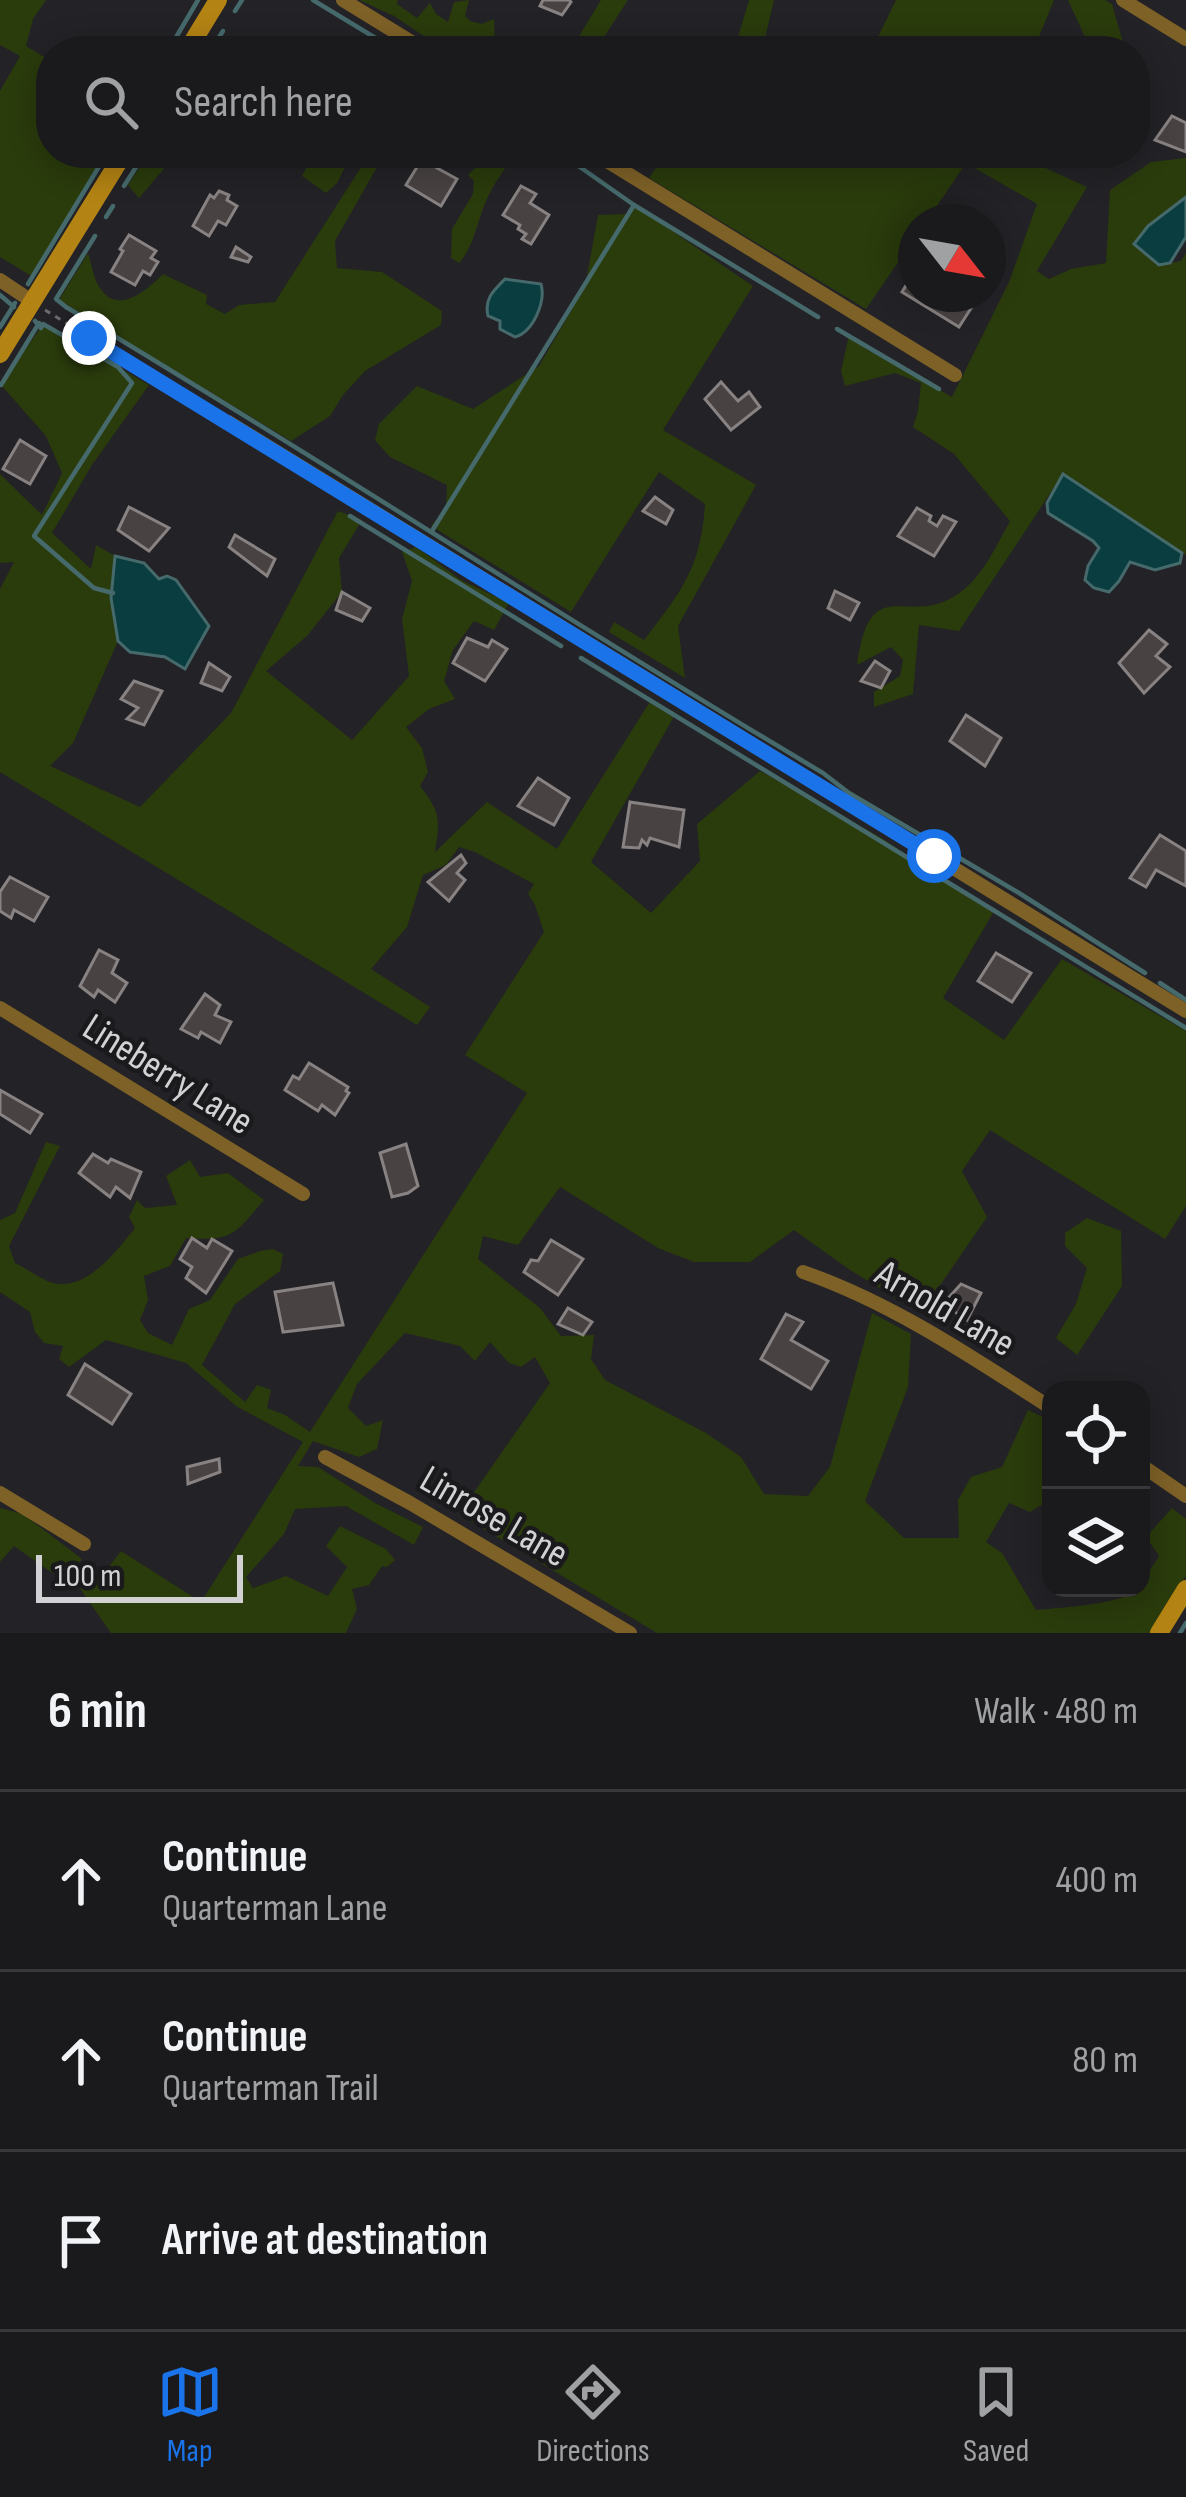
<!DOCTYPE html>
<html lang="en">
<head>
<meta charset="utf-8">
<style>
	body { margin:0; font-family:"Sofia Sans Condensed",sans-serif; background:#232325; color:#f1f3f6 }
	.controls { position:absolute; right:36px; bottom:36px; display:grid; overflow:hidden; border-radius:24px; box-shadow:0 6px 30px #0003 }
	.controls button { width:108px; height:108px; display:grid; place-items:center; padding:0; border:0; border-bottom:3px solid #38383b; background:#1a1a1c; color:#f1f3f6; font:60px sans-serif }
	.compass { position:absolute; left:898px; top:204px; width:108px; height:108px; border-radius:50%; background:#1a1a1c; box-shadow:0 6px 30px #0003; rotate:121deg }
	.scale { position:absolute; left:36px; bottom:30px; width:207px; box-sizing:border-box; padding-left:12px; border:6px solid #d2d2d4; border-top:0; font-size:33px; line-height:42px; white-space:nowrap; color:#d2d2d4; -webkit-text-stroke:9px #1a191c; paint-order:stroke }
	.stop { position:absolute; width:36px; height:36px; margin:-27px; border:9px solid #1a73e8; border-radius:50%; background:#fff }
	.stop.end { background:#1a73e8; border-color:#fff; box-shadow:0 3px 12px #0008 }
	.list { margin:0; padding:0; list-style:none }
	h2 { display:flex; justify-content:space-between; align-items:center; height:156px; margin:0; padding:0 48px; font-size:51px }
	h2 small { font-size:39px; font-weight:400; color:#9fa1a3 }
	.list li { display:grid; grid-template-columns:78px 1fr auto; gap:36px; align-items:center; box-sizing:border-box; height:180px; padding:0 48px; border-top:3px solid #38383b }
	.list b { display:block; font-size:45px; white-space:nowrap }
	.list p { margin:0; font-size:39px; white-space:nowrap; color:#9fa1a3 }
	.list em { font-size:39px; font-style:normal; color:#9fa1a3 }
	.icon { flex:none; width:66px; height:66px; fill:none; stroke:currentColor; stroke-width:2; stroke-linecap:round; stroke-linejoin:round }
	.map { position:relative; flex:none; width:1186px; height:1633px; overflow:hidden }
	.search { position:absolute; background:#1a1a1c; box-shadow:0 6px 30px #0003; left:36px; right:36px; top:36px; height:132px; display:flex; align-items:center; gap:30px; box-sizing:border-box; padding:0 42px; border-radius:48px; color:#9fa1a3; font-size:45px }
	.sheet { height:696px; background:#1a1a1c }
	nav { display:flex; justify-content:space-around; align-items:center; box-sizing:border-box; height:168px; border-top:3px solid #38383b; background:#1a1a1c; font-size:33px; color:#9fa1a3 }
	nav a { display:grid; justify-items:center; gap:6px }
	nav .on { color:#1a73e8 }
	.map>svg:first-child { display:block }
</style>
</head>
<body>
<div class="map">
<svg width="1186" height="1633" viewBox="0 0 1186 1633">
	<rect width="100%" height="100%" fill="#232226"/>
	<g fill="#2a3b0c">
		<polygon points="0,0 46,0 33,19 26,46 51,61 51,153 107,153 33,277 0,257 0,91 20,56 0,45"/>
		<polygon points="359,0 398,0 397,4 417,18 430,3 436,14 448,22 454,2 469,0 465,16 470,21 482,24 494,19 495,48 492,51 446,51 394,16"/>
		<polygon points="601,0 628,0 595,51 570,51"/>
		<polygon points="749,0 774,0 765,38 784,51 734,51"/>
		<polygon points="896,0 1054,0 1033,51 825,51 874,45"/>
		<polygon points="1068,0 1105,0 1112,4 1124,46 1090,48"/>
		<polygon points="149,153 177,153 139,198 128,185"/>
		<polygon points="303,153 350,153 350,157 337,183 326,193 302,176 309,163"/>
		<path d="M370 153H385L335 241 337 268 382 272 442 311 441 325 365 371 343 395 330 416 291 441 59 300 88 253C91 262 93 274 97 283 115 318 145 292 163 274L207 295 206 304 225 314 239 305 275 302Z"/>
		<path d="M497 153H510C507 170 500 174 492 189 478 212 477 243 459 263L451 258 452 229 473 194 474 181 468 175 488 155Z"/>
		<path d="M666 153H1013L1087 187 1037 271 1049 279 1071 269 1106 263 1110 190 1151 162 1186 158V197L1148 226 1159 265 1181 261 1186 253V555L1063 474 959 631 919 625 913 694 874 707V692L900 676 903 660 891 647 857 665C870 570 906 627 955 596 982 579 995 548 1010 521L954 454 913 427 918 411 921 383 895 373 845 386 841 371 849 335 866 349 952 397 1009 282 1037 204 966 163 926 222H916V236L866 309 649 178Z"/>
		<path d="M634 205 753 286 663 430 756 485 678 626 685 678 609 632 614 622 644 640C681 592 701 568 705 504L659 472 571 612 431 526 446 508 447 485 390 457 375 440 379 424 417 386 473 409 539 366 585 287 598 215 630 214Z"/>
		<path d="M43 324 149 385 92 465 52 533 91 569 96 545 115 556 111 598 118 641 73 743 50 766 140 807 231 713 338 511 362 520 339 558 342 592 307 636 266 671 352 740 409 676 402 619 412 581 402 552 416 547 461 580 509 603 494 630 474 621 453 650 444 681 455 699 429 709 406 727 422 748 428 772 420 786C441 813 440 819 435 852L487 802 557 849 651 700 676 713 591 862 651 913 700 861 697 824 760 771 880 837 993 913 943 998 1004 1040 1062 959 1186 1031V1206L1165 1239 990 1130 962 1171 987 1217 921 1313 850 1270 794 1230 750 1262H694L658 1248 560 1187 518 1245 483 1236 478 1259 540 1308 561 1336 594 1335 591 1359 605 1380 706 1433 741 1457 764 1494 808 1496 830 1467 872 1313 911 1334 908 1387 865 1501 904 1538H959L958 1500 971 1477 1002 1467 1028 1410 1051 1421V1499L1030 1512 1009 1503 986 1542 1002 1553 1036 1610C1065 1607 1120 1605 1141 1588V1584L1159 1556 1146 1537 1172 1508 1186 1519V1576L1151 1633H657L459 1514 550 1383 535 1357 521 1367 509 1363 490 1342 475 1361 460 1346 405 1333 357 1384 348 1408 366 1426 383 1420 377 1449 359 1457 313 1441 298 1466 318 1467 375 1503 423 1527 414 1545 346 1506 295 1509 284 1534 246 1577 253 1588 286 1576 328 1596 347 1567 326 1546 340 1526 386 1549 395 1560 387 1567 382 1566 369 1585 352 1589 357 1609 346 1633H111L72 1577 108 1568 121 1551 201 1602 303 1442 236 1406 186 1363 106 1340 69 1367 59 1359 63 1346 44 1343 35 1332 30 1312 0 1292V1220L15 1213 46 1142 60 1146 9 1246 15 1263C28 1269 45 1283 59 1284 91 1286 117 1250 135 1228L129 1217 137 1200 145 1208 177 1205 166 1176 190 1160 200 1177 228 1173 264 1200C234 1235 233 1241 186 1238L170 1266 144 1276 148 1300 140 1320 148 1333 172 1345 189 1309 210 1300 238 1259 260 1251 273 1249 283 1254 280 1271 235 1304 202 1365 245 1402 257 1385 271 1390 267 1408 285 1415 310 1432 527 1093 465 1055 544 932 535 905 528 894 534 884 475 852 459 847 446 865 423 875 407 927 371 969 430 1007 417 1025 0 772V589L14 562 0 563V474L42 515 62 473 46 436 1 385Z"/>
		<polygon points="1087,1218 1121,1231 1122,1286 1077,1355 1056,1338 1076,1304 1087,1268 1065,1246 1065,1233"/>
		<polygon points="0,1508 23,1514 82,1559 65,1582 14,1546 0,1562"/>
	</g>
	<g fill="#0a3d40" stroke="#466a6c" stroke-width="3">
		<polygon points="1186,197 1186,237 1170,263 1159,265 1134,244 1148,226"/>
		<path d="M505 279 541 284C546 302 533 332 515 337L500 329V321L488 316C484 299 493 291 505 279Z"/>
		<polygon points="1063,474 1182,553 1180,563 1155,570 1130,562 1119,581 1109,592 1094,588 1085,580 1088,566 1099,548 1093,541 1048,513 1047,503"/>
		<polygon points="115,556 144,563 159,579 167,576 176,580 209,626 185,669 165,657 130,652 118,641 111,598"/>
	</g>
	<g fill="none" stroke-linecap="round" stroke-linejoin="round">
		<g stroke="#466a6c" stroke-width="4.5">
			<polyline points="313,0 397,51"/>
			<polyline points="235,11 242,0"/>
			<polyline points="168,51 198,0"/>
			<polyline points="210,51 223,31"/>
			<polyline points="560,153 634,205 818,317"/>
			<polyline points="124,186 145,153"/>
			<polyline points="106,217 113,206"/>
			<path d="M95 236 56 299 66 307C321 459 568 622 823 773L849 793 1019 893 1145 973"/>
			<polyline points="28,284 106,155"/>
			<polyline points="0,295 14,307"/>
			<polyline points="35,321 41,328 43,324 118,367 132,383 34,536 94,588 113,593"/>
			<polyline points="0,327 15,303"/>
			<polyline points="837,329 939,389"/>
			<polyline points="1,385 39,323"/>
			<polyline points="350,516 561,646"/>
			<polyline points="432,531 634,205"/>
			<polyline points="581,658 1186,1028"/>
			<polyline points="1160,983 1186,1000"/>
			<polyline points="1180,1633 1186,1623"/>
		</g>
	</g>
	<g fill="#484342" stroke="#888382" stroke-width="3">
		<polygon points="543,0 569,0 571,2 562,15 540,6"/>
		<polygon points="1172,116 1186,123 1186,152 1155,140"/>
		<polygon points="425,154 440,163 437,168 457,179 441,206 406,185"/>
		<polygon points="521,186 536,194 530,203 549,215 531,244 522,239 526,234 518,229 520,225 503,215"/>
		<polygon points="219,191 229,195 227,200 237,206 226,225 218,221 209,236 193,226 210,195 214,198"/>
		<polygon points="129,235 156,251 151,258 158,262 150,275 143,271 135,285 111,272 123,251 120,249"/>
		<polygon points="236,247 251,257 248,262 231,257"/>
		<polygon points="916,269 916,294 948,294 944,302 953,306 959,294 969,294 977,299 959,327 902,292"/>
		<polygon points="721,382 738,401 749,392 760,407 731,430 705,399"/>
		<polygon points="20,440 46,456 30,484 3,469"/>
		<polygon points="655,497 673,510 666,524 643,511"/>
		<polygon points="129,507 169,528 149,551 118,530"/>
		<polygon points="917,508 931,516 929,521 937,526 943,516 956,522 934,556 898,536"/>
		<polygon points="235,535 275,559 267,576 229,547"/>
		<polygon points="835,591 859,603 850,620 828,608"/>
		<polygon points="342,592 370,608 362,621 336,610"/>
		<polygon points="1149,630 1167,644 1156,656 1170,667 1144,693 1119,663"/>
		<polygon points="467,638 488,647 492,640 507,649 485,681 453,663"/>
		<polygon points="875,661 890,671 881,688 861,681"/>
		<polygon points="209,663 230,677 222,691 201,683"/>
		<polygon points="134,681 162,691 144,725 127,719 138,708 121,699"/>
		<polygon points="966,715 1001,738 985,766 950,741"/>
		<polygon points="538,778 569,798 554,825 518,806"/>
		<polygon points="630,802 684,810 679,847 650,838 647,845 642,840 639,848 623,847"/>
		<polygon points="1160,835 1186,851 1186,886 1156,870 1146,887 1130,878"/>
		<polygon points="461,855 466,863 457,873 465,880 449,901 428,882"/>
		<polygon points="10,877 48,897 34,921 14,910 11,918 0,911 0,892"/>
		<polygon points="99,950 118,960 112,973 127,983 115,1002 98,990 94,997 80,986"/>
		<polygon points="996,953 1031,973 1012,1002 978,981"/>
		<polygon points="205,994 220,1005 215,1015 231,1022 220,1043 201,1032 198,1038 181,1029"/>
		<polygon points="309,1063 348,1087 346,1091 349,1093 335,1115 322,1105 318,1111 285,1090 293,1076 299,1079"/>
		<polygon points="0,1090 42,1114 30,1133 0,1114"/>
		<polygon points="406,1144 418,1186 408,1193 392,1197 380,1153"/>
		<polygon points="93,1154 108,1163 111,1159 141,1172 130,1198 116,1187 110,1197 79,1173"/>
		<polygon points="192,1238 207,1248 212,1239 232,1251 206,1293 186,1278 192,1267 180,1259"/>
		<polygon points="551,1240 583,1259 558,1295 524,1272 531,1260 538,1261"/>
		<polygon points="333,1283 343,1325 283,1332 275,1292"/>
		<polygon points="961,1284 981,1293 967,1320 943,1304"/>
		<polygon points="568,1308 592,1322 583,1335 558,1324"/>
		<polygon points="786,1314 803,1322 791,1340 828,1361 811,1389 761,1359"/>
		<polygon points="85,1364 131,1394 112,1424 68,1395"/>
		<polygon points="219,1459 220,1472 188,1484 187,1467"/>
	</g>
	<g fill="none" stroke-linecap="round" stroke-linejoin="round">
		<polyline stroke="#6b6a6d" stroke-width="3" stroke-dasharray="6 6" stroke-linecap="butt" points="45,310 216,415"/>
		<g stroke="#7e6127" stroke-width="14">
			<polyline points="343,0 426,51"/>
			<polyline points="1123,0 1186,39"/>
			<polyline points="594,153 955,375"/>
			<polyline points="0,280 33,302"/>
			<polyline points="228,422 1186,1011"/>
			<polyline points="0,1008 303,1194"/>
			<path d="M803 1272C892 1303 972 1357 1051 1408"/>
			<polyline points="325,1457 410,1503 630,1633"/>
			<polyline points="1141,1465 1186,1496"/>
			<polyline points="0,1493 84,1544"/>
		</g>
		<g stroke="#b38314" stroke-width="18">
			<polyline points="187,51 218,0"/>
			<polyline points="0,354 124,153"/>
			<polyline points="1159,1633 1186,1589"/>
		</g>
	</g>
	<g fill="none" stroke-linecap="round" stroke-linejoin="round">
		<polyline stroke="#1a73e8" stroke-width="15" points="89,338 934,856"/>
	</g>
	<g text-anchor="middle" stroke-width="9" stroke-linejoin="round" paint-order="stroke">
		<g font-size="39" fill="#d2d2d4" stroke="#1a191c">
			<text transform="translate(169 1073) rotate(32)" y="14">Lineberry Lane</text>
			<text transform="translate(946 1307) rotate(30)" y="14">Arnold Lane</text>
			<text transform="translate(495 1515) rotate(30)" y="14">Linrose Lane</text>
		</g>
	</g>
</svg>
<div class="controls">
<button><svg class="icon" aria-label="locate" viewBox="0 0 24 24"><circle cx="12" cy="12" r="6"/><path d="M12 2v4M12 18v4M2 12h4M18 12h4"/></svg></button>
<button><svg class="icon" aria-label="layers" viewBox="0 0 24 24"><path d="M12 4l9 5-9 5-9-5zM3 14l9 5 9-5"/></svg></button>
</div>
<svg class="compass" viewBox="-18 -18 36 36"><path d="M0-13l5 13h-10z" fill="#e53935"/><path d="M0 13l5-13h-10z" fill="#9fa1a3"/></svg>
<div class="scale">100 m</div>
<div class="stop" style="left:934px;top:856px"></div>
<div class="stop end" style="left:89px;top:338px"></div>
<div class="search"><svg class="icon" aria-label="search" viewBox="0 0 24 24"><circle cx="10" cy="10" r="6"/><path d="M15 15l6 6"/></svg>Search here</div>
</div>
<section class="sheet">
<h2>6 min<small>Walk · 480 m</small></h2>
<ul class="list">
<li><svg class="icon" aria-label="ahead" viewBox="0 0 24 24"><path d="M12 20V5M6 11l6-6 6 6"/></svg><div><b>Continue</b><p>Quarterman Lane</p></div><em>400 m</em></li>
<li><svg class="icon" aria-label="ahead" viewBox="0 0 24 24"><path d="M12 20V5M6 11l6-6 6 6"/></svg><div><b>Continue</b><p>Quarterman Trail</p></div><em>80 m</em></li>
<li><svg class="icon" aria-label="arrive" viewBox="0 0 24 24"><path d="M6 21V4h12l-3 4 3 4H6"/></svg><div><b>Arrive at destination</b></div></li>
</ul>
</section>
<nav>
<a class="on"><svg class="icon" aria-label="map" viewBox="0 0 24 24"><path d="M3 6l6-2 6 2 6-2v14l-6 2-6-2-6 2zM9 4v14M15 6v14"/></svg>Map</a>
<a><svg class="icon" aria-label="directions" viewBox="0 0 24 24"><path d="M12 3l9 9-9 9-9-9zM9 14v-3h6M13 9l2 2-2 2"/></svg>Directions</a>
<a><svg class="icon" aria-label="saved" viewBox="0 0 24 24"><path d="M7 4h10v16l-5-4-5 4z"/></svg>Saved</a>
</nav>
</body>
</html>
